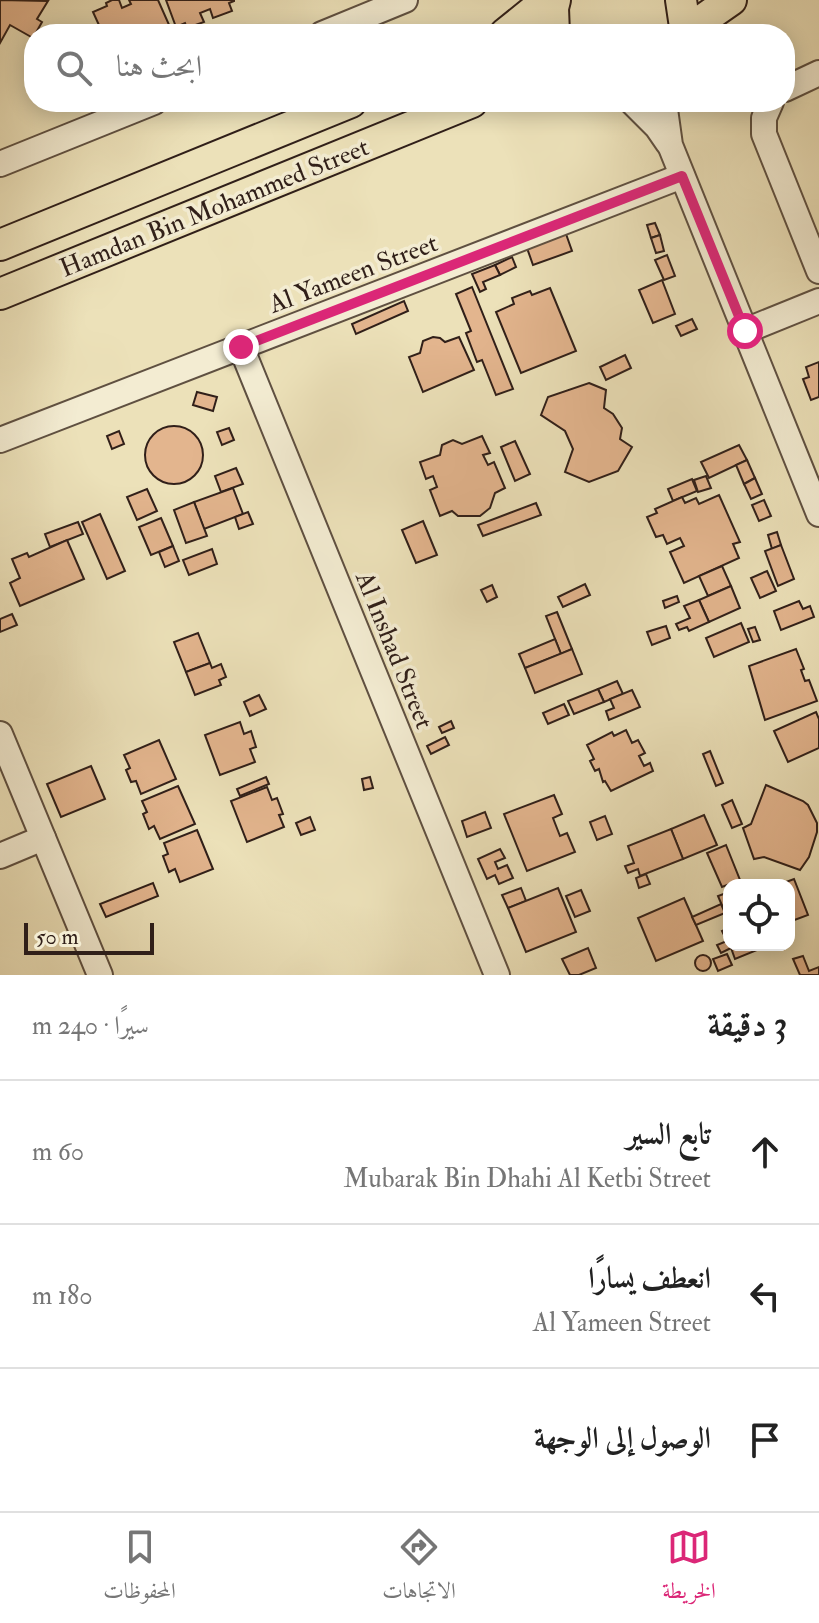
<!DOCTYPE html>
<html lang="ar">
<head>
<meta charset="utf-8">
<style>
	body { margin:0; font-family:"IM FELL Double Pica",Amiri,serif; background:#f6f6f6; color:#222; direction:rtl }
	.controls { position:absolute; right:24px; bottom:24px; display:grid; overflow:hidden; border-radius:16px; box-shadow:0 4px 20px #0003 }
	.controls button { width:72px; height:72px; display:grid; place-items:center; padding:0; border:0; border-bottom:2px solid #e0e0e0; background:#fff; color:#222; font:40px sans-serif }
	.scale { position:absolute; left:24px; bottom:20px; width:130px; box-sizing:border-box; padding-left:8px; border:4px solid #301f19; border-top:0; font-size:22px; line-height:28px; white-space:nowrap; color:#301f19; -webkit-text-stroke:6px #f3ecd2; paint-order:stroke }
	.stop { position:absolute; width:24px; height:24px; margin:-18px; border:6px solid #db2777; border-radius:50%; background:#fff }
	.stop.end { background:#db2777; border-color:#fff; box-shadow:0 2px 8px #0008 }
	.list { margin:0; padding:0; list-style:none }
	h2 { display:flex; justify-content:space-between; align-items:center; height:104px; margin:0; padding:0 32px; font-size:34px }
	h2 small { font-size:26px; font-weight:400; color:#767676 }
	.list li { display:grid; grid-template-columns:52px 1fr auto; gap:24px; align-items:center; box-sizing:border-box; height:144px; padding:0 32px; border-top:2px solid #e0e0e0 }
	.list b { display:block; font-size:30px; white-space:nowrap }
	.list p { margin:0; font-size:26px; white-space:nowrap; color:#767676 }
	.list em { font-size:26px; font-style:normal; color:#767676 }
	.icon { flex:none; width:44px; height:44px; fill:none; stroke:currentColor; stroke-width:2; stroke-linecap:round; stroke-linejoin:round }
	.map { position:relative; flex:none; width:819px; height:975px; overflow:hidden; direction:ltr }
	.search { position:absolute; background:#fff; box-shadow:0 4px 20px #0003; left:24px; right:24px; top:24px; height:88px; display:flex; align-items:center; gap:20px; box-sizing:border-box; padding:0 28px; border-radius:32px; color:#767676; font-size:30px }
	.sheet { height:536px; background:#fff }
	nav { display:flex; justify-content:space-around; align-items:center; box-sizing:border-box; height:112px; border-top:2px solid #e0e0e0; background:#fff; font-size:22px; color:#767676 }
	nav a { display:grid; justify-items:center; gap:4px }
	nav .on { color:#db2777 }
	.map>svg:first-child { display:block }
</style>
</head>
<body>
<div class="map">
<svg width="819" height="975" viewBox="0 0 819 975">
	<rect width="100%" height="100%" fill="#ece1b9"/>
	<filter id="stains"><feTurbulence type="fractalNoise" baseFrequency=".0025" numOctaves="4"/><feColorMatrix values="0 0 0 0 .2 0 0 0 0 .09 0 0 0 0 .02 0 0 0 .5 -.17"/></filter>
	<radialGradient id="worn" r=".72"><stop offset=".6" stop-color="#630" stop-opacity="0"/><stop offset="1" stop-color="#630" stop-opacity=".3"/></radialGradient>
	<g fill="#e3b58e" stroke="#301f19" stroke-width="2">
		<polygon points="0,0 48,1 37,19 42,22 33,38 10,25 0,43"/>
		<polygon points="112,0 119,0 122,8 131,4 129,0 158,0 170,27 163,30 165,34 103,34 93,12 107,6 106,3"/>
		<polygon points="166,0 234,0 234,1 229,3 232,11 213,18 210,9 200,13 204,22 187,28 185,23 176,27"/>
		<polygon points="655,223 660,235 651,238 647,225"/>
		<polygon points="566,234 572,251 533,265 527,248"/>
		<polygon points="660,235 664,251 656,253 651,238"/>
		<polygon points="667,255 675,276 664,280 655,260"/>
		<polygon points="512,257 516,267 500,275 495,265"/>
		<polygon points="495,265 500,275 483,282 486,289 480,292 472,274"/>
		<polygon points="662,280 675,314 653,323 639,290"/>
		<polygon points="472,287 513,389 496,395 482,360 477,362 466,333 471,331 456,294"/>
		<polygon points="550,288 576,351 521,373 496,312 514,304 512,298 530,291 532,295"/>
		<polygon points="404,301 408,311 356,334 352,324"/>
		<polygon points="692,319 697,329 681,336 676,326"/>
		<polygon points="433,337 440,338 445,342 459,337 474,370 423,392 409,357 420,353 423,341"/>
		<polygon points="625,355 631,368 606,380 600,367"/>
		<polygon points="819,362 819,397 811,400 803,379 809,377 806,367"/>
		<polygon points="589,383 606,390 604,408 613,414 622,428 620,439 632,447 618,471 589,482 565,472 573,449 565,431 541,415 548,397"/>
		<polygon points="197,392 217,397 213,411 193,405"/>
		<circle cx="174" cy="455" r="29"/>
		<polygon points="229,428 234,440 222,445 217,432"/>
		<polygon points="119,431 124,444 112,449 107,436"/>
		<polygon points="482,436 490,453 483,455 488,465 494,462 505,488 495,493 490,508 480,516 458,516 452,511 440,516 430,490 437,487 433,476 426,479 420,462 440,455 442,445 453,440 462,444"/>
		<polygon points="515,441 530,474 515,481 501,447"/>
		<polygon points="739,445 747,460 709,478 701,462"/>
		<polygon points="747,460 755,478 744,484 736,465"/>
		<polygon points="236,468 243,484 221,492 215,476"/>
		<polygon points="706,476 711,488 698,492 694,480"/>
		<polygon points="755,478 762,494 751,499 744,484"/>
		<polygon points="692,479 697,491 673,501 668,489"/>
		<polygon points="233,488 243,514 204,529 194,502"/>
		<polygon points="147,489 157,511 137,520 127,497"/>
		<polygon points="719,495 740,542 733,544 739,558 684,583 670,552 684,546 680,538 667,544 663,535 656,537 647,517 657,513 655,509 682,497 685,503 696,498 699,504"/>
		<polygon points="764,500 771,516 759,521 752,505"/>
		<polygon points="194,502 207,536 186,543 174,510"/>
		<polygon points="536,503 541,515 483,536 478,525"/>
		<polygon points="248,512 253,524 239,529 235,517"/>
		<polygon points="100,514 125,571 107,579 82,522"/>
		<polygon points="161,518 173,546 151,555 139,527"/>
		<polygon points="423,521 437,555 416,563 402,530"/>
		<polygon points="78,522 83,534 50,547 45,534"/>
		<polygon points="777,532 781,545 772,549 768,535"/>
		<polygon points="67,540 84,579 20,606 10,583 20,578 12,559 27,553 29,557"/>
		<polygon points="781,545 794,579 778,586 765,551"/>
		<polygon points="173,546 179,561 165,567 159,552"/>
		<polygon points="212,549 217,564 189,575 183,560"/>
		<polygon points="722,566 731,586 708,596 699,576"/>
		<polygon points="767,571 776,591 760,598 751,578"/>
		<polygon points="585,584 590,595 563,607 558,597"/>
		<polygon points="492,585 497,597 487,602 481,590"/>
		<polygon points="731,586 740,608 709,622 699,600"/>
		<polygon points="677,596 679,602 665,608 663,601"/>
		<polygon points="699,600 709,622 689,631 687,627 679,630 676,624 690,618 684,606"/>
		<polygon points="799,601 803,609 810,606 814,617 781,630 774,611"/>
		<polygon points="557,612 572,649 561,654 546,616"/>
		<polygon points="12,614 17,625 0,632 0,619"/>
		<polygon points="741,623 749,642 714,657 706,638"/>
		<polygon points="666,626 670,638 652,645 647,632"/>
		<polygon points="755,627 760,640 753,642 748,629"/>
		<polygon points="198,633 210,663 186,672 174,642"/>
		<polygon points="555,639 561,654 525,668 519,654"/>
		<polygon points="572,649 582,674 535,693 525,668"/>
		<polygon points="796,649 804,669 801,670 805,681 809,680 817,701 765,720 749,666"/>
		<polygon points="210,663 212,668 221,664 226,677 219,680 221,685 195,695 186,672"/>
		<polygon points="617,681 623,694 604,702 598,689"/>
		<polygon points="598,689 604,702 574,714 568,701"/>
		<polygon points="632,690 640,707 609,720 606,711 614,708 610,699"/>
		<polygon points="259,695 266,709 250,716 244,702"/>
		<polygon points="564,704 569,715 548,724 543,713"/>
		<polygon points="816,712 819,719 819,748 788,762 774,731"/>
		<polygon points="451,721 454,728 442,733 439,727"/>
		<polygon points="240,722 244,734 251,731 256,747 250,749 255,762 220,775 205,735"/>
		<polygon points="626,730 632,743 638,740 645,753 639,756 644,766 650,763 653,771 611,791 605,781 603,782 599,769 595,771 590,761 594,759 587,745 612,732 614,736"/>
		<polygon points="445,737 449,745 431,754 427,746"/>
		<polygon points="159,740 176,779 141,794 136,781 131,782 126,770 130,768 124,755"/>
		<polygon points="710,751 723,783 716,786 703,754"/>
		<polygon points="91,766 105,799 61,817 47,784"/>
		<polygon points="266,777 269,784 240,796 237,789"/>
		<polygon points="370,777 373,788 364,790 362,779"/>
		<polygon points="766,785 803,801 808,805 817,823 817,832 809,857 800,870 764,857 754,859 743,828 751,824"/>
		<polygon points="178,786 195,824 160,839 154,826 149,829 143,814 147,812 142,801"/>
		<polygon points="267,787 272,800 277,798 283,814 279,815 284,827 247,842 231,801"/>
		<polygon points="554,795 562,814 553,818 560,836 567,833 575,852 527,871 504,814"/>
		<polygon points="732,800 742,824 732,828 722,805"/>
		<polygon points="485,812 491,828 467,837 462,821"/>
		<polygon points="704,815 717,845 683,859 671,829"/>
		<polygon points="605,816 612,834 597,840 590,822"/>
		<polygon points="310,817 315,830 301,835 296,823"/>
		<polygon points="671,829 683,859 640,876 638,869 628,873 625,866 634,863 628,846"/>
		<polygon points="197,830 213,869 180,882 175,869 169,872 163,856 168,854 164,843"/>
		<polygon points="726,845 740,880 722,887 707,853"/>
		<polygon points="500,849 505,858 495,862 498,869 507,865 513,878 499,884 495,875 487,879 478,859"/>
		<polygon points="646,874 650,884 639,888 636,878"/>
		<polygon points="794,879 808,915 789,922 789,885 778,885"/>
		<polygon points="153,883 158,896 106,917 100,904"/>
		<polygon points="521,888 526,901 508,908 502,895"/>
		<polygon points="558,888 576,932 526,952 508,908"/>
		<polygon points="581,890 590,911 575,917 566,896"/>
		<polygon points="729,892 729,922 718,896"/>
		<polygon points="684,898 703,941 656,961 638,918"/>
		<polygon points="721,904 725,913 696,925 692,917"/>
		<polygon points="729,928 729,945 761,945 762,948 735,959 731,948 721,953 717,945 727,941 722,931"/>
		<polygon points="588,948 596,968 579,975 570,975 562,959"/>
		<polygon points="727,954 732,965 718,971 713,959"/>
		<circle cx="703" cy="963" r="8"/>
		<polygon points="803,956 809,971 819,967 819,975 800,975 793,959"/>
	</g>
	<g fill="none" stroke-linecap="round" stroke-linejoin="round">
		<defs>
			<g id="minor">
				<polyline points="322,34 405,0"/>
				<polyline points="785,89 819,73"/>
				<polyline points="632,102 657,127 668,143"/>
				<polyline points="664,102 670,145 819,514"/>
				<polyline points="771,102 764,118 764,134 819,271"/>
				<polyline points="0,164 154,102"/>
				<polyline points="745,331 819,301"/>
				<polyline points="241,347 497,975"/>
				<polyline points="0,440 682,176"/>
				<polyline points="0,734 100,975"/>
				<polyline points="0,856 43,838"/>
			</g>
			<g id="major">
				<polyline points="681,0 685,27 682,34"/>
				<polyline points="505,34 547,0"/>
				<polyline points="554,34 553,8 555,0"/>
				<polyline points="689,34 698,23 731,0"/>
				<polyline points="0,245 351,102"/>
				<polyline points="0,294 472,102"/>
			</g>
		</defs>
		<use href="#minor" stroke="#5f5041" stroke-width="28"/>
		<use href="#major" stroke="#301f19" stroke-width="34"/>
		<use href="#minor" stroke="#f3ecd2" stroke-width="24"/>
		<use href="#major" stroke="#ece1b9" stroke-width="30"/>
	</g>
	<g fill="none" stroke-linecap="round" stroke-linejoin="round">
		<polyline stroke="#db2777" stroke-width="10" points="241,347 682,176 745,331"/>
	</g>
	<g text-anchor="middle" stroke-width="7" stroke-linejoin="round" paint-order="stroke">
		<g font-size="26" fill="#301f19" stroke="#f3ecd2">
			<text transform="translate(214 207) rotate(-22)" y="9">Hamdan Bin Mohammed Street</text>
			<text transform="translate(353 273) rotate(-21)" y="9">Al Yameen Street</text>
			<text transform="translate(395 650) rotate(68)" y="9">Al Inshad Street</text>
		</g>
	</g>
	<rect width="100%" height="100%" filter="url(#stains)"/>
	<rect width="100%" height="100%" fill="url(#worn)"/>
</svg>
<div class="controls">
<button><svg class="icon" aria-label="locate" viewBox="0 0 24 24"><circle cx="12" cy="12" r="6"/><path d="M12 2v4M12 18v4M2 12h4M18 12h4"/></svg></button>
</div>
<div class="scale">50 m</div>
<div class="stop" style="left:745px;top:331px"></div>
<div class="stop end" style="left:241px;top:347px"></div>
<div class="search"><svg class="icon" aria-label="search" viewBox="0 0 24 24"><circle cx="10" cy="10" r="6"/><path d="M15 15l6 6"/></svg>ابحث هنا</div>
</div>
<section class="sheet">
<h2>3 دقيقة<small>سيرًا · 240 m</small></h2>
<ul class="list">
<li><svg class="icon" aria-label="ahead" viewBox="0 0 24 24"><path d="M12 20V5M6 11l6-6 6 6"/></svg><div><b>تابع السير</b><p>Mubarak Bin Dhahi Al Ketbi Street</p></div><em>60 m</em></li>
<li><svg class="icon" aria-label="left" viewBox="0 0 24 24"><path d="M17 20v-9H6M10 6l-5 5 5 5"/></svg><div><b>انعطف يسارًا</b><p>Al Yameen Street</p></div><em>180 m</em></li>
<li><svg class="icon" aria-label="arrive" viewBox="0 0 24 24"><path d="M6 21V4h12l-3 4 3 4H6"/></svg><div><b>الوصول إلى الوجهة</b></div></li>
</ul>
</section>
<nav>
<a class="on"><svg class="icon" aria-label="map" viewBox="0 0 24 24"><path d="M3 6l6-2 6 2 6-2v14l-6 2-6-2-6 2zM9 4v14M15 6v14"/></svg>الخريطة</a>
<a><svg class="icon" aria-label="directions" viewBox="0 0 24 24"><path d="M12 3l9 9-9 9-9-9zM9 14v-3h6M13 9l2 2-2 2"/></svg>الاتجاهات</a>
<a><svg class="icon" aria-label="saved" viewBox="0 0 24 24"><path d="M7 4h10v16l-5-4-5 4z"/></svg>المحفوظات</a>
</nav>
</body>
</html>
